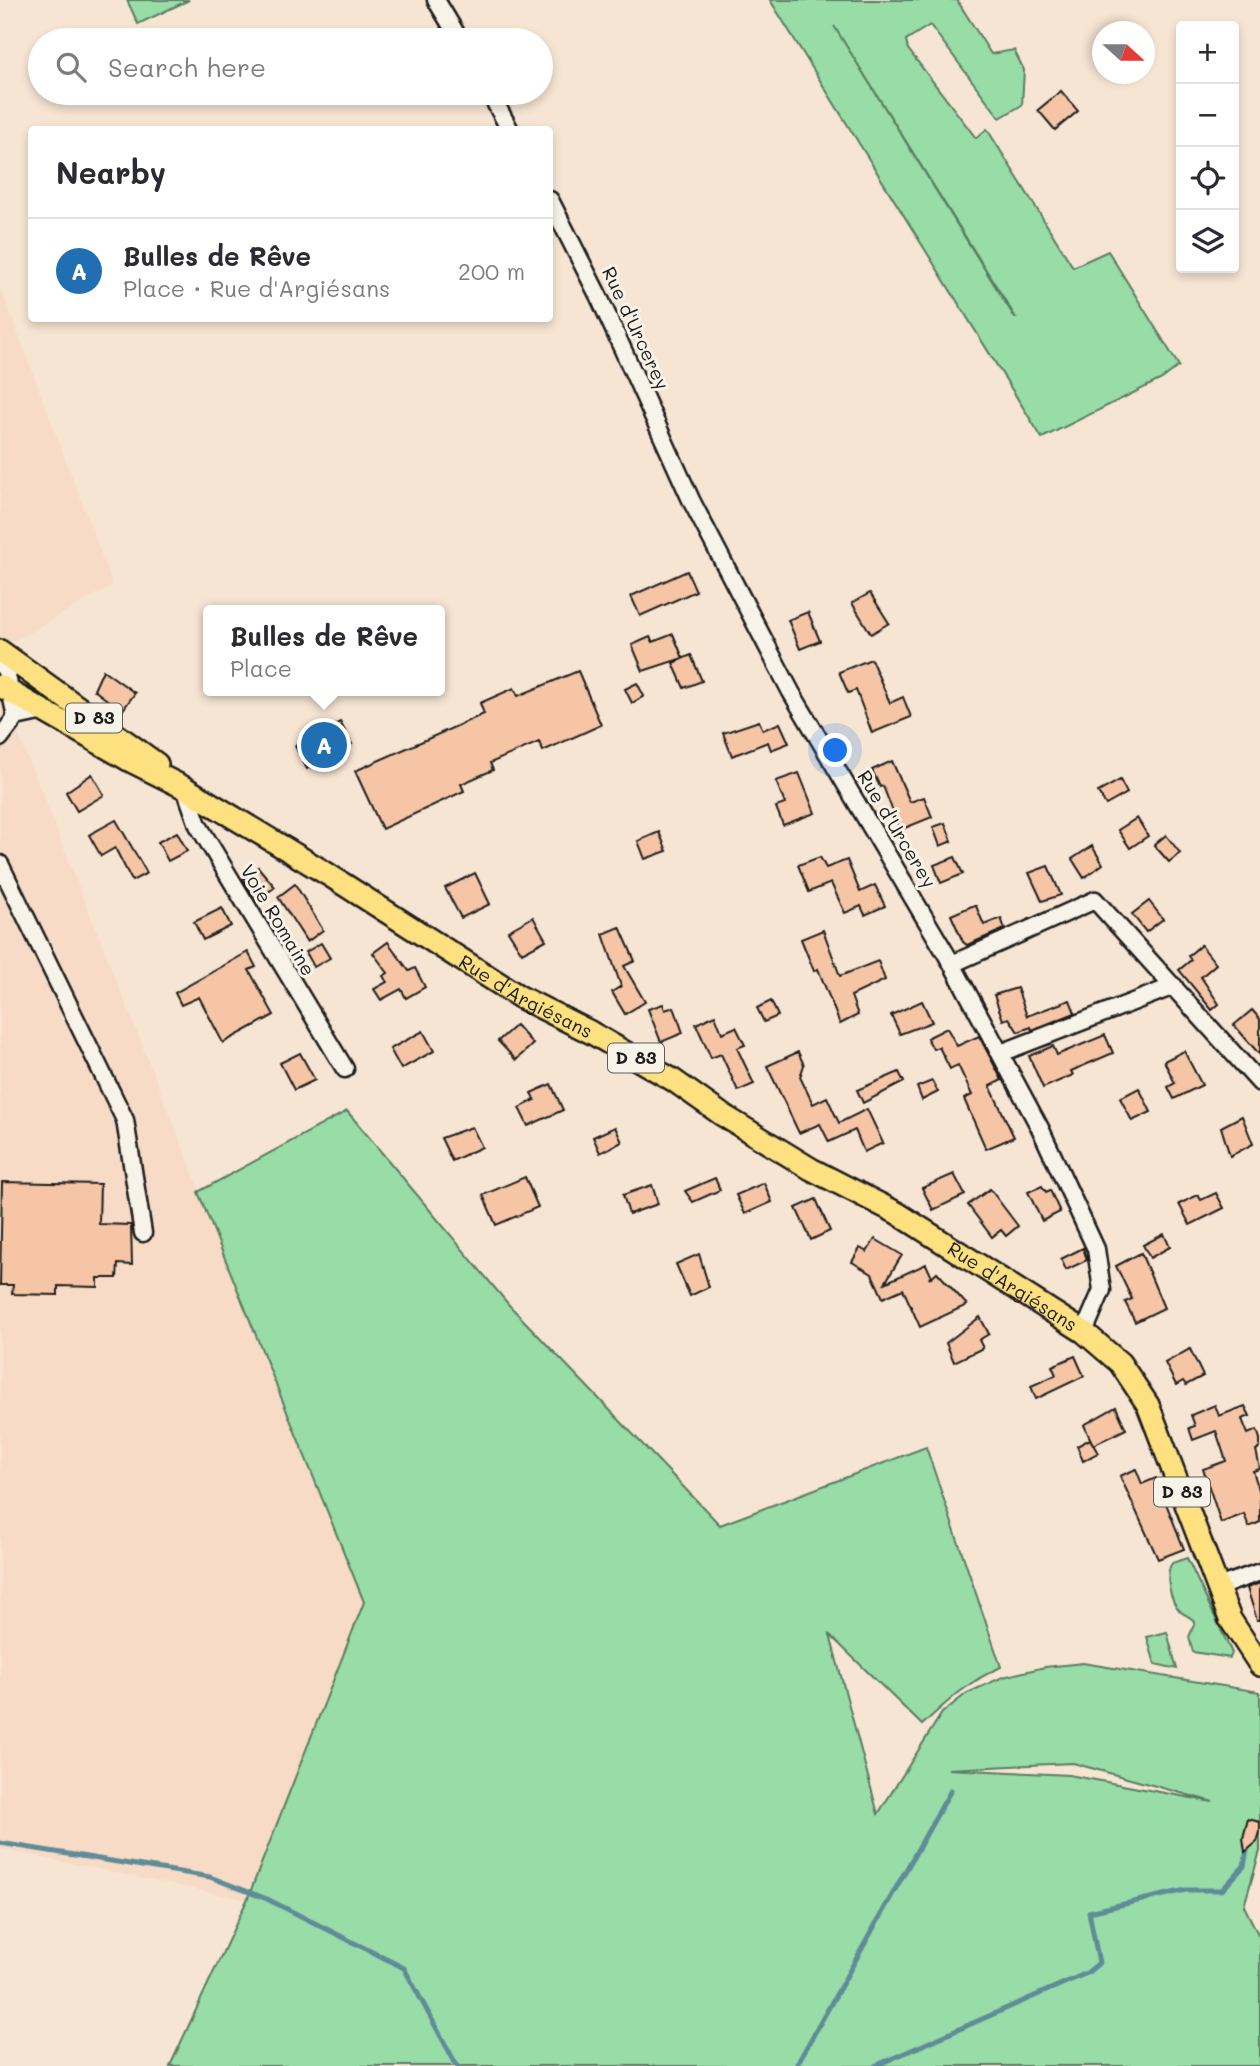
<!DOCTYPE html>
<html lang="en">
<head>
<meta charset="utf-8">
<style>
	body { margin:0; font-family:Mali,sans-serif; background:#f2f2f3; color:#2b2b33 }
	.controls { position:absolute; right:21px; top:21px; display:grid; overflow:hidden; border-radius:7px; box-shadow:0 4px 10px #0003 }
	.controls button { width:63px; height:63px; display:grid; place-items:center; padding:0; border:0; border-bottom:2px solid #e1e1e2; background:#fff; color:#2b2b33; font:35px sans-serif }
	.compass { position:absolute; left:1092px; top:21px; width:63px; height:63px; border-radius:50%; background:#fff; box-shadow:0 4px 10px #0003; rotate:111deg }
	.you { position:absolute; left:836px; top:751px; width:24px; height:24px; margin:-18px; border:5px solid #fff; border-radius:50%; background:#1a73e8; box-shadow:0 0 0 10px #1a73e833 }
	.badge { display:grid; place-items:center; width:46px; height:46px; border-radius:50%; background:#1f6fb2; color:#fff; font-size:23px; font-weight:700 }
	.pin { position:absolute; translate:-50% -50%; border:4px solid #fff; box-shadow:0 2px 7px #0006 }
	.popup { position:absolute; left:203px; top:605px; width:242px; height:91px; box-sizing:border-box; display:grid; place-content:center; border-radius:7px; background:#fff; filter:drop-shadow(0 2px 5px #0005); font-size:23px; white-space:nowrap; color:#7c7c81 }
	.popup b { font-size:26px; color:#2b2b33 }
	.popup::after { content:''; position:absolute; left:50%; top:100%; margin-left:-14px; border:14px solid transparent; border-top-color:#fff }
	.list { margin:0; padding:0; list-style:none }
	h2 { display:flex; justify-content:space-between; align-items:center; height:91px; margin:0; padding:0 28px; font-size:30px }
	h2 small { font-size:23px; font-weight:400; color:#7c7c81 }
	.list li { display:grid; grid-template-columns:46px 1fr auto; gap:21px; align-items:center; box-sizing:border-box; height:105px; padding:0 28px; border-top:2px solid #e1e1e2 }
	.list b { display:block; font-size:26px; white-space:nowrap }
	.list p { margin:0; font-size:23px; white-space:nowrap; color:#7c7c81 }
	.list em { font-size:23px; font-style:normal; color:#7c7c81 }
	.icon { flex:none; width:38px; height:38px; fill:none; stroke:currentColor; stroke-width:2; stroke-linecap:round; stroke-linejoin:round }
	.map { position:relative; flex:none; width:1260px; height:2066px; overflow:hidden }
	.search { position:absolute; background:#fff; box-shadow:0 4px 10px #0003; left:28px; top:28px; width:525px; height:77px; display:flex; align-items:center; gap:18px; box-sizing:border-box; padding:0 24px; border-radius:38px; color:#7c7c81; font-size:26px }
	.panel { position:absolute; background:#fff; box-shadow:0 4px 10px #0003; left:28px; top:126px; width:525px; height:196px; border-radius:7px }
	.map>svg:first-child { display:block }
</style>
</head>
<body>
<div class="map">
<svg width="1260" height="2066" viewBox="0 0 1260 2066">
	<rect width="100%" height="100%" fill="#f7e5d4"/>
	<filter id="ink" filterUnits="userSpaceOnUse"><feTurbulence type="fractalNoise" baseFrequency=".0143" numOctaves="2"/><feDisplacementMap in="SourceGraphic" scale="14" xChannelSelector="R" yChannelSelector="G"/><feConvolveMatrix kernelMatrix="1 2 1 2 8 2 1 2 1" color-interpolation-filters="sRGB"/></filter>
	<g filter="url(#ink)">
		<g fill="#f7dbc6">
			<polygon points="0,286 113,585 0,649"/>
			<polygon points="0,688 364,1602 247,1900 0,1849"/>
		</g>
		<g fill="#98dca7" stroke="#5a7c62" stroke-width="2" fill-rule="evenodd">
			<polygon points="127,0 189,0 138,24"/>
			<path d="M770 0H957L991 54 1014 50 1024 70 1022 105 1000 118 930 25 906 40 908 49 976 138 987 129 1073 267 1108 251 1179 366 1162 379 1042 438ZM834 26 1016 318H1015Z"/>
			<path d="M347 1111 509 1305 720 1525 926 1447 1001 1667C969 1681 947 1702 922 1725L830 1635 878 1814 942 1713 967 1693 1003 1677 1045 1667 1083 1663 1260 1692V1851L1244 1906 1260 1938V2066H170L247 1900 364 1602 198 1192ZM1073 1763 1213 1802 1069 1775 948 1769Z"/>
			<path d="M1187 1558 1232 1653 1230 1658 1193 1652 1189 1637 1195 1622C1190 1616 1186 1616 1181 1612 1170 1602 1164 1574 1172 1563Z"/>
			<polygon points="1167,1632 1177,1669 1155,1664 1147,1637"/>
		</g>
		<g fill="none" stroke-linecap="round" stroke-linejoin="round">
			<g stroke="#5e8c98" stroke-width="5">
				<polyline points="0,1843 210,1877 267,1899 404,1968 457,2066"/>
				<polyline points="796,2066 951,1790"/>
				<polyline points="875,2066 1087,1973 1099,1963 1089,1912 1186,1890 1222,1890 1244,1866 1248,1845"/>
			</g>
		</g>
		<g fill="#f6c5a6" stroke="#1c1c1c" stroke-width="2">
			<polygon points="1061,91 1078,111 1055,130 1038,110"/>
			<polygon points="687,571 696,591 640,616 631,596"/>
			<polygon points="870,593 889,623 871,634 852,603"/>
			<polygon points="808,612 820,641 800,649 788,620"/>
			<polygon points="673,634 683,658 643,671 632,645 650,637 653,642"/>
			<polygon points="691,655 702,681 684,688 673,663"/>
			<polygon points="871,659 890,703 903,697 911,717 872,733 856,690 848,693 839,672"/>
			<polygon points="103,670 135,693 122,711 94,690"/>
			<polygon points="578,671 601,725 543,751 539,742 490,763 493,770 461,784 464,791 382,829 355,771 484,714 480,703 514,688 518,696"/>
			<polygon points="637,683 644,696 632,703 625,689"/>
			<polygon points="759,721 763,730 780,723 789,743 771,750 768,742 732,756 723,733"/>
			<polygon points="340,722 352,744 307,769 295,746"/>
			<polygon points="892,761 910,802 924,797 932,817 900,830 883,786 880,787 872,770"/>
			<polygon points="799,773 815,813 783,825 776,807 785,804 776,781"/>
			<polygon points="92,774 104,795 77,811 66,792"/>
			<polygon points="1120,780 1127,793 1106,805 1098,792"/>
			<polygon points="1137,818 1148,836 1130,848 1118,830"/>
			<polygon points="116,820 147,873 132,881 115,848 101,856 89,835"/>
			<polygon points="945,823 952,841 940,846 933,827"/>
			<polygon points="177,832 187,851 168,861 158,842"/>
			<polygon points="659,832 667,851 645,859 638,841"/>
			<polygon points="1166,835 1180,853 1169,862 1154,845"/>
			<polygon points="1092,846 1103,864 1084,878 1072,859"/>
			<polygon points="820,857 826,868 847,860 860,892 875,885 885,906 865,915 861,906 845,913 831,883 809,892 798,865"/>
			<polygon points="955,857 963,874 941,883 934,865"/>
			<polygon points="1048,866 1061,895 1042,901 1029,873"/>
			<polygon points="258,867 275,887 256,901 243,879"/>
			<polygon points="475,873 490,904 461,918 445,888"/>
			<polygon points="295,884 323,930 307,942 278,897"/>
			<polygon points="1149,901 1163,919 1146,932 1132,914"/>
			<polygon points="972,906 976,906 984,925 1001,918 1005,929 967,945 963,942 951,915"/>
			<polygon points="222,908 231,926 203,940 194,922"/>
			<polygon points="533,917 546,940 522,953 508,931"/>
			<polygon points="620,927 635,961 624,966 645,1002 625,1014 612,992 621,986 603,934"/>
			<polygon points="823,930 840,976 878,961 885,980 851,996 858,1015 840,1024 818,969 814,971 801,939"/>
			<polygon points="388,942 409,971 415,968 425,987 406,998 401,989 381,1000 374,989 387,982 383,976 388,973 373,953"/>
			<polygon points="321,943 330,958 314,967 306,952"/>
			<polygon points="1201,945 1216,964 1201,977 1219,1004 1212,1010 1179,970 1191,960 1188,956"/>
			<polygon points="248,952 256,967 249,970 274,1015 223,1043 199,997 181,1005 175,993"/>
			<polygon points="1017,988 1027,1016 1070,1000 1075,1013 1032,1030 1031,1027 1018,1032 1009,1018 1003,1020 994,995"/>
			<polygon points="771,1001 778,1016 764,1022 757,1008"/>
			<polygon points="922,1001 932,1022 900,1034 891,1015"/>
			<polygon points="663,1004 665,1010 674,1007 683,1033 661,1042 648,1009"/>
			<polygon points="1252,1010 1260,1019 1260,1055 1234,1025"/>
			<polygon points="715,1015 722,1033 736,1027 745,1045 737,1048 754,1084 738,1091 721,1054 711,1058 696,1024"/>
			<polygon points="516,1025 533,1044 516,1060 498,1041"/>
			<polygon points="947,1028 957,1046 979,1036 1002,1080 990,1086 1014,1137 986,1149 964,1099 972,1095 958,1065 950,1069 939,1047 933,1049 927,1038"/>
			<polygon points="423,1031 434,1051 401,1069 390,1049"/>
			<polygon points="1105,1035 1113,1053 1071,1071 1073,1075 1043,1088 1029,1056 1053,1046 1057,1055"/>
			<polygon points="1184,1051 1202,1085 1174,1099 1168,1087 1175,1083 1164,1061"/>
			<polygon points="798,1052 804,1065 800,1077 813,1104 827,1097 839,1123 867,1109 883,1143 864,1152 855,1130 829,1142 820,1124 799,1133 767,1066"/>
			<polygon points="300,1053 315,1080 294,1090 280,1063"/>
			<polygon points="899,1072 904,1082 863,1103 857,1090"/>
			<polygon points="932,1081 938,1092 922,1100 917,1087"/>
			<polygon points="551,1084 563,1110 528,1126 519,1108 535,1100 531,1093"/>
			<polygon points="1139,1088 1151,1112 1132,1121 1120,1098"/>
			<polygon points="1242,1116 1253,1144 1230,1156 1221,1127"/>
			<polygon points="472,1127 482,1147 452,1161 441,1138"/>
			<polygon points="615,1127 622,1142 600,1153 593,1137"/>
			<polygon points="954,1174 965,1195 933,1210 922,1188"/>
			<polygon points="525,1177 538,1207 496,1225 483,1195"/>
			<polygon points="715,1178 720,1190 693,1202 685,1191"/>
			<polygon points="2,1182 100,1184 99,1224 131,1225 132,1265 118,1264 117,1278 98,1278 98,1287 58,1286 58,1295 12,1294 13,1285 0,1285"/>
			<polygon points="764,1183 772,1202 745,1214 736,1195"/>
			<polygon points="652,1185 658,1204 629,1214 623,1195"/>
			<polygon points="1042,1186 1046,1192 1050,1190 1060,1212 1042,1221 1028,1192"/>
			<polygon points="990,1189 1018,1226 1006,1236 1001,1230 992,1237 968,1205"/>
			<polygon points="1216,1193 1224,1208 1190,1225 1179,1204 1198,1195 1201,1200"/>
			<polygon points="816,1199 830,1231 811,1240 796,1208"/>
			<polygon points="1164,1234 1170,1247 1150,1258 1143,1245"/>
			<polygon points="875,1239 902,1255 885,1283 926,1264 931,1275 929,1279 937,1272 967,1305 920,1327 903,1289 883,1298 872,1274 852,1262 860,1248 867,1252"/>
			<polygon points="1083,1248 1087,1260 1066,1270 1061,1259"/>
			<polygon points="1141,1253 1164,1308 1135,1322 1125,1302 1132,1299 1116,1266"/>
			<polygon points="699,1254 709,1287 690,1296 676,1264"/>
			<polygon points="980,1317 989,1334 979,1340 983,1348 954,1362 946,1343"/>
			<polygon points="1190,1349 1203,1376 1186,1385 1183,1381 1176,1385 1165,1363"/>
			<polygon points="1075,1356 1084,1376 1036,1399 1031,1386 1056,1375 1052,1366"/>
			<polygon points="1215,1405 1219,1416 1245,1406 1250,1416 1242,1419 1248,1434 1257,1430 1260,1439 1260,1448 1256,1450 1260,1469 1253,1471 1260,1493 1260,1522 1249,1527 1244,1514 1221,1523 1203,1469 1226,1461 1216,1431 1193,1440 1189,1428 1195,1426 1191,1415"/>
			<polygon points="1116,1407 1126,1429 1093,1445 1084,1425"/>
			<polygon points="1090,1439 1098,1453 1083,1461 1077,1446"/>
			<polygon points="1136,1469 1142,1484 1156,1478 1184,1549 1158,1559 1120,1476"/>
			<polygon points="1260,1583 1260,1620 1257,1620 1247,1588"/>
			<polygon points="1248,1819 1260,1822 1260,1832 1257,1842 1245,1852 1243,1838"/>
		</g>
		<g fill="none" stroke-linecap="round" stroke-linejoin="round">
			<defs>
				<g id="minor">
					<polyline points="436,0 460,40"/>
					<polyline points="490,93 510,130"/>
					<polyline points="550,200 599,297 692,502 791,692 952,964 1040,1128 1096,1249 1102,1290 1084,1332"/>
					<polyline points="0,662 6,671 16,717"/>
					<polyline points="0,738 16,717 44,711"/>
					<polyline points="185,788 198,825 345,1069"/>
					<polyline points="0,864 125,1120 143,1233"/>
					<polyline points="952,964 1095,900 1260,1083"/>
					<polyline points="1001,1053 1174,986"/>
					<polyline points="1218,1587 1260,1572"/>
				</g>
				<g id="major">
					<polyline points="0,651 157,764"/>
					<path id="s1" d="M0 686 127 759 185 788 329 875 520 997 590 1032 673 1080 721 1114 811 1169 897 1213 1084 1332 1120 1363 1148 1405 1230 1619 1260 1665"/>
				</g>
			</defs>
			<use href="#minor" stroke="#1c1c1c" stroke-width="21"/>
			<use href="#major" stroke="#1c1c1c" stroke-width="26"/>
			<use href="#minor" stroke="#f7f3e8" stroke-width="16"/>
			<use href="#major" stroke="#fde080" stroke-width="21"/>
		</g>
	</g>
	<g text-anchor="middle" stroke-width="6" stroke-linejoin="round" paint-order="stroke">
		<g fill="#f7f3e8" stroke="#5e5c59" stroke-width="2">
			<rect x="66" y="703.5" width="56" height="29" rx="5"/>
			<rect x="608" y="1043.5" width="56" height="29" rx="5"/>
			<rect x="1154" y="1477.5" width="56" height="29" rx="5"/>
		</g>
		<g font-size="18" font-weight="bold" fill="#1c1c1c">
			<text x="94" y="724">D 83</text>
			<text x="636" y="1064">D 83</text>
			<text x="1182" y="1498">D 83</text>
		</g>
		<g font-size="19" fill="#1c1c1c" stroke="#f7f3e8">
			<text transform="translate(636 328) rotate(65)" y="7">Rue d'Urcerey</text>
			<text transform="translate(897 829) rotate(59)" y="7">Rue d'Urcerey</text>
			<text transform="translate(278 920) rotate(59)" y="7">Voie Romaine</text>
			<text dy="7" stroke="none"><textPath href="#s1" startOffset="611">Rue d'Argiésans</textPath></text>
			<text dy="7" stroke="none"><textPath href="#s1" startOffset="1178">Rue d'Argiésans</textPath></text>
		</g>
	</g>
</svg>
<div class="controls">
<button>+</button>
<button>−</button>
<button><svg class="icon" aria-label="locate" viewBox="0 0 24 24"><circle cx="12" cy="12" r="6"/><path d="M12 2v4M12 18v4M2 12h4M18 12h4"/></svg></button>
<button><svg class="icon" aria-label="layers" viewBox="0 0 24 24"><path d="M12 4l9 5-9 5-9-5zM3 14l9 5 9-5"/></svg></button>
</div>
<svg class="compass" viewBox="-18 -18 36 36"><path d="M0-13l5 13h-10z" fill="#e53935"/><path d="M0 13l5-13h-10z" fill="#7c7c81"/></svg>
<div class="you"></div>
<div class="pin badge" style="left:324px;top:745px">A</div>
<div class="popup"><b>Bulles de Rêve</b>Place</div>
<div class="search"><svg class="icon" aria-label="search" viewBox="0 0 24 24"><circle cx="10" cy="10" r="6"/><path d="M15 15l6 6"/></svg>Search here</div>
<section class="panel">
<h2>Nearby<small></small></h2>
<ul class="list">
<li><span class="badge">A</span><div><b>Bulles de Rêve</b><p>Place · Rue d'Argiésans</p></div><em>200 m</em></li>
</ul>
</section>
</div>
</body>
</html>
